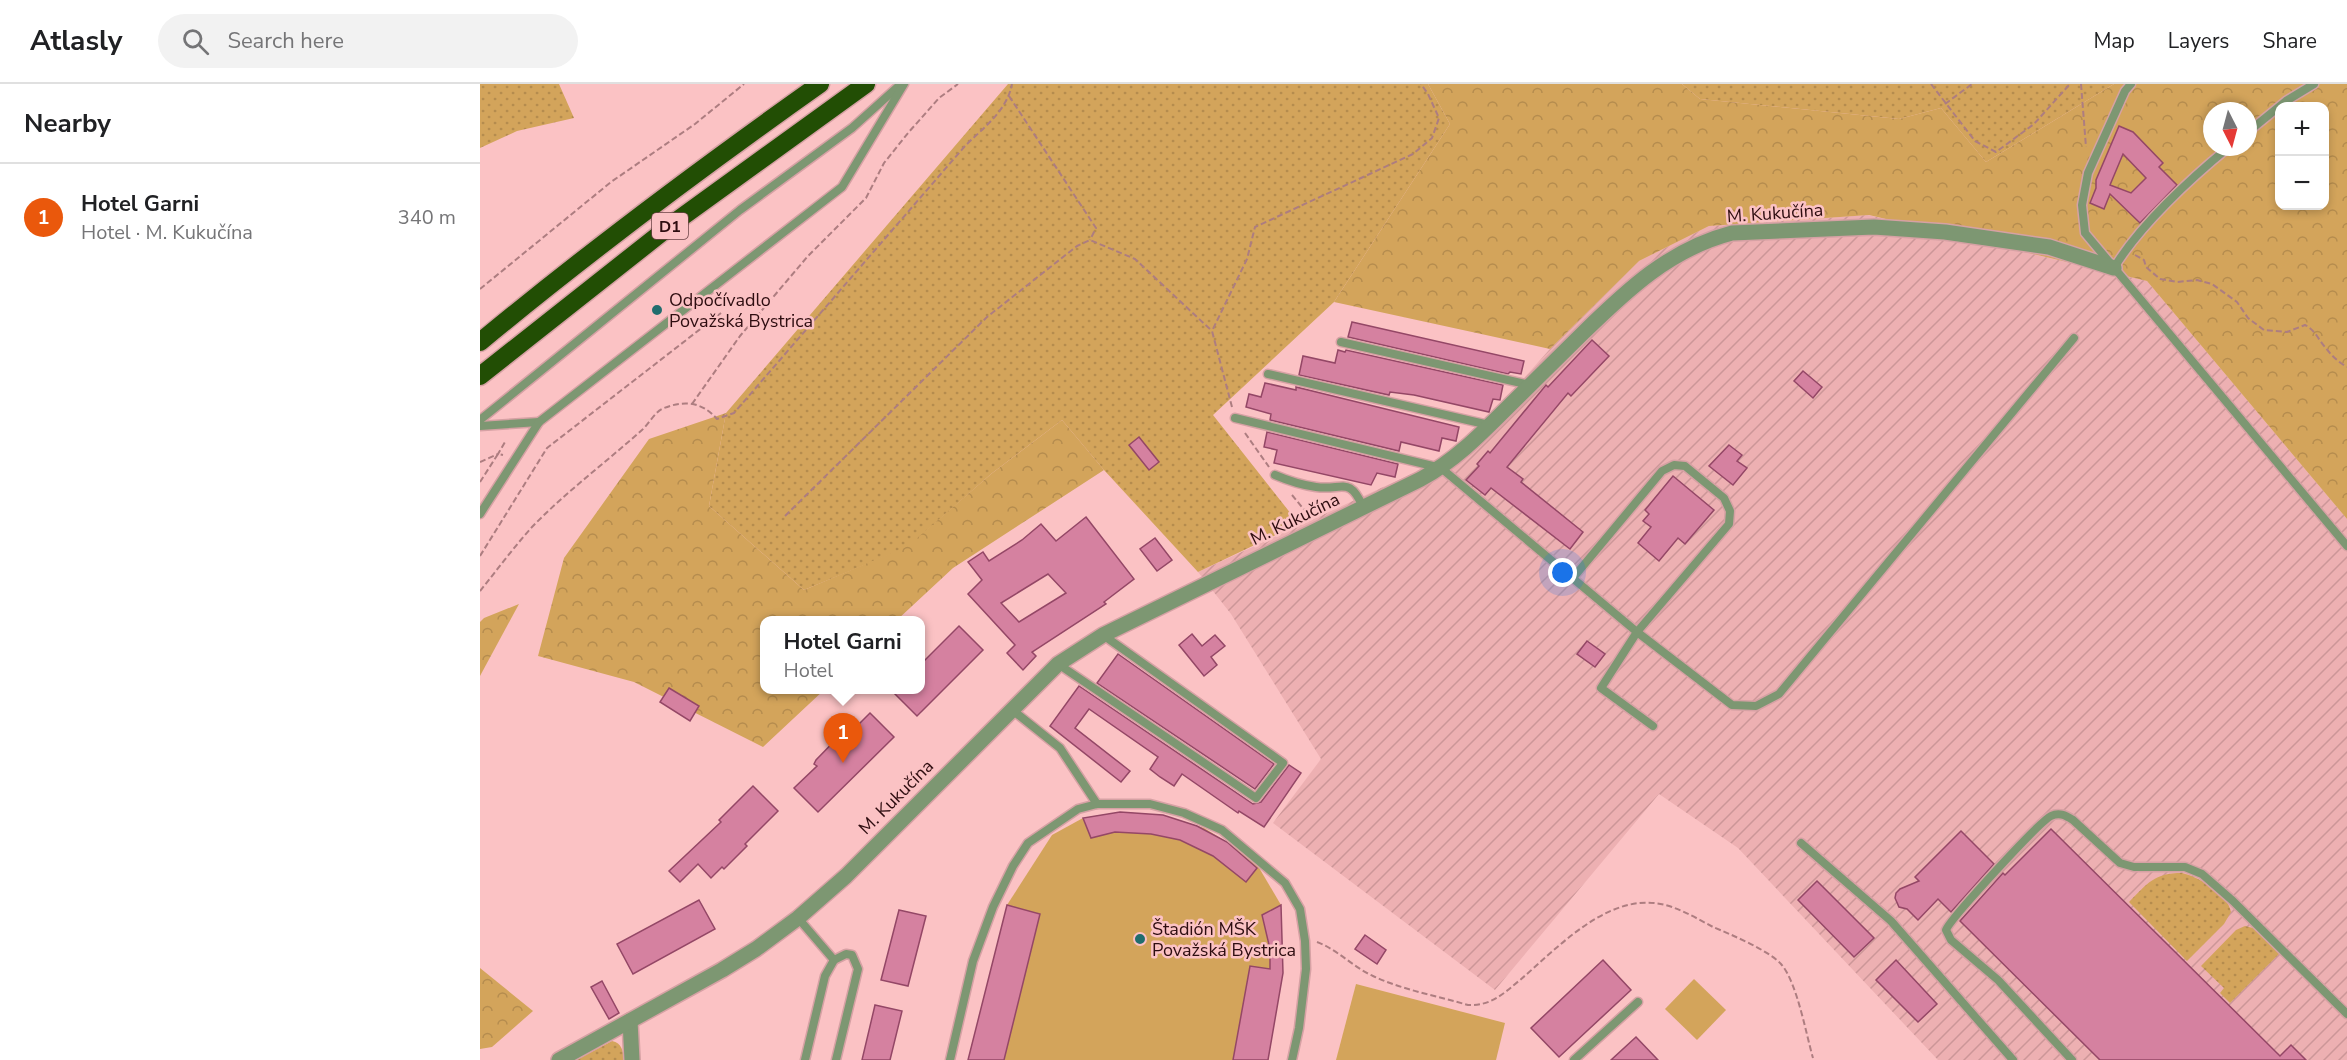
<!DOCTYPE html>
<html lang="en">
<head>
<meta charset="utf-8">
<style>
	body { margin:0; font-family:"Nunito Sans",sans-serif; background:#f2f2f2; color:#202124 }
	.controls { position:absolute; right:18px; top:18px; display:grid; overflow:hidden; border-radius:12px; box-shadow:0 3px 9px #0003 }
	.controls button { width:54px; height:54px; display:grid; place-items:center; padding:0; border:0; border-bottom:2px solid #e0e0e0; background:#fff; color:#202124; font:30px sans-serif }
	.compass { position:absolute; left:1723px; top:18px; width:54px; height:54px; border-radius:50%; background:#fff; box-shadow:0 3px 9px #0003; rotate:174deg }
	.you { position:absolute; left:1083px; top:489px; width:21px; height:21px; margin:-15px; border:4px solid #fff; border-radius:50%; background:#1a73e8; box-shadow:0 0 0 9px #1a73e833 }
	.badge { display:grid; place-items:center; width:39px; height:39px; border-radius:50%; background:#ea580c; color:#fff; font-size:20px; font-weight:700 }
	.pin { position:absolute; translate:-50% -50px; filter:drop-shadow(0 2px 3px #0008) }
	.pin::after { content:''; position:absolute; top:32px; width:21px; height:18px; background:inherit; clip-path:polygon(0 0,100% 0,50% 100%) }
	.popup { position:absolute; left:280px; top:532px; width:165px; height:78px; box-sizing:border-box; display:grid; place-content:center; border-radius:12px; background:#fff; filter:drop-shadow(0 2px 4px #0005); font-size:20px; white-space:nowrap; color:#757577 }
	.popup b { font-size:22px; color:#202124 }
	.popup::after { content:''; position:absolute; left:50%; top:100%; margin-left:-12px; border:12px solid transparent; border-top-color:#fff }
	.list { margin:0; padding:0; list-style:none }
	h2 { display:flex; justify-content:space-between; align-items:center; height:78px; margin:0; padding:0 24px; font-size:26px }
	h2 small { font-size:20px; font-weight:400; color:#757577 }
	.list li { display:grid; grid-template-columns:39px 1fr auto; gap:18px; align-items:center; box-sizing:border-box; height:108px; padding:0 24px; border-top:2px solid #e0e0e0 }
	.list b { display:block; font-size:22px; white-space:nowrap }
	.list p { margin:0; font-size:20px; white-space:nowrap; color:#757577 }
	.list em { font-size:20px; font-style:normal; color:#757577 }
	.icon { flex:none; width:33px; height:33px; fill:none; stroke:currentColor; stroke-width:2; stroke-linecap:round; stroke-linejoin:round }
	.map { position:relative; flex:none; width:1867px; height:976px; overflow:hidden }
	header { display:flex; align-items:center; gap:36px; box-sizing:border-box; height:84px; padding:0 30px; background:#fff; border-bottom:2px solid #e0e0e0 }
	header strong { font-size:28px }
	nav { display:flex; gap:33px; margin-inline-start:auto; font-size:21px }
	.search { width:420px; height:54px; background:#f2f2f2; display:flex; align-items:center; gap:15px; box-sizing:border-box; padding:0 21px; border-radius:33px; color:#757577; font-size:22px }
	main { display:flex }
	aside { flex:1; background:#fff }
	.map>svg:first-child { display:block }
</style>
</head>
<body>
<header>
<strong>Atlasly</strong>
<div class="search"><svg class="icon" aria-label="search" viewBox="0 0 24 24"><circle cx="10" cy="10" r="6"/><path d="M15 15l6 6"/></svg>Search here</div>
<nav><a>Map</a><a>Layers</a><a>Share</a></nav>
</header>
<main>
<aside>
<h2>Nearby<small></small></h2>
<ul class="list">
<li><span class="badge">1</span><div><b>Hotel Garni</b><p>Hotel · M. Kukučína</p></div><em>340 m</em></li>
</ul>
</aside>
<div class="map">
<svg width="1867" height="976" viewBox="0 0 1867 976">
	<defs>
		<pattern id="industrial-furrows" width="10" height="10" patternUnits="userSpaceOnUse" patternTransform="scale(1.5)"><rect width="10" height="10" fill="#edb0b2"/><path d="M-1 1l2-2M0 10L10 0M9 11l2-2" fill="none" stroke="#cc9698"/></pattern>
		<pattern id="green-dots" width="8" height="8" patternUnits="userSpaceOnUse" patternTransform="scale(1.5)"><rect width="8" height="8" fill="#d3a45b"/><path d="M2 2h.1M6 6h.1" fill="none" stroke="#b58c4e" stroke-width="1.8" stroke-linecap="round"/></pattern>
		<pattern id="forest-crowns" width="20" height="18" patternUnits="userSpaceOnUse" patternTransform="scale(1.5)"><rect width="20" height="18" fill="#d3a45b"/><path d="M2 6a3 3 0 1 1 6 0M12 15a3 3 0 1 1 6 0" fill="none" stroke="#b58c4e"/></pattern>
	</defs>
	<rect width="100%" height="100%" fill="#fbc2c4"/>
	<polygon fill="url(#industrial-furrows)" points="1388,131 1667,197 1867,435 1867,976 1458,976 1258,764 1179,710 1015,906 793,739 841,675 751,530 718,488 962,376 1011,331 1070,265 1159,177 1229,142"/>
	<g fill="url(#green-dots)">
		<polygon points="0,0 79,0 94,34 37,47 0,64"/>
		<polygon points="528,0 948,0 970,40 854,218 733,331 819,440 718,488 624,386 582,336 511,390 428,463 324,506 229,422 246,329"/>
		<polygon points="1202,0 1634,0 1506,78 1461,24 1419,35 1220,15"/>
		<path d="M1702 789C1719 793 1748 810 1751 828L1744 840 1707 877 1649 818C1668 799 1674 789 1702 789Z"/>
		<polygon points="1765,842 1773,844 1800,869 1750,919 1740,909 1744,904 1721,882 1756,846"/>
		<path d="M132 957C142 959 143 967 144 976H96Z"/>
	</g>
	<g fill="url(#forest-crowns)" fill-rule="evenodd">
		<path d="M948 0H1202L1220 15 1419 35 1461 24 1506 78 1634 0H1867V435L1667 197 1389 131 1229 142 1159 177 1070 265 854 218 970 40ZM1800 22H1844V122H1800ZM1732 27H1768V63H1732Z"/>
		<polygon points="246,329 229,422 324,506 428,462 511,390 582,336 624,386 473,484 417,536 285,536 285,606 344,606 283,663 154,598 58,572 84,474 169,355"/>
		<polygon points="39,520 0,592 0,538 4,534"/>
		<polygon points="0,884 53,927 12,963 0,965"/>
	</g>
	<g fill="#d3a45b">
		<polygon points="640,728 683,731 724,744 758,765 778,782 801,821 803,888 788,976 488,976 527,821 572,751 603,734"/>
		<polygon points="1214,895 1246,926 1217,956 1185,925"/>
		<polygon points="876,900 1025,939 1016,976 856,976"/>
	</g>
	<g fill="#d581a0" stroke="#944766" stroke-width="1.5" fill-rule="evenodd">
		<path d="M1639 42 1653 48 1683 79 1679 83 1697 101 1660 139 1630 110 1624 125 1610 119 1616 104V96ZM1643 70 1666 94 1651 109 1630 101Z"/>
		<polygon points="872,238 1044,277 1041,290 1030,288 1028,290 868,253"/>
		<polygon points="1112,256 1129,272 1091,312 1088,309 1027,383 1043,395 1041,398 1103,448 1090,465 1011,404 1005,411 986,396 999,382 997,380 1008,367 1010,369 1066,301 1068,303"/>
		<polygon points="858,266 865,268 866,266 1023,301 1020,316 1013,315 1009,328 934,311 910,308 909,311 819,291 823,272 855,279"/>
		<polygon points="1323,287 1342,303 1333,314 1314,297"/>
		<polygon points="785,299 816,306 816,303 979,343 976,357 962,354 959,367 921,358 919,367 790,336 791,330 766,323 769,310 781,313"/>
		<polygon points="787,348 918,380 915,393 897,389 891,401 794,379 797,366 784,363"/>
		<polygon points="659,353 679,378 669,386 649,361"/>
		<polygon points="1249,361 1262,371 1257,377 1267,384 1253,401 1229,382"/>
		<polygon points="1193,392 1234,426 1205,460 1198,454 1179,477 1158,459 1171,443 1163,437 1169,430 1165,426"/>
		<path d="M606 433 654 495 624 518 626 520 552 568 556 572 543 586 527 569 535 561 488 510 502 496 488 478 503 468 509 477 542 456 561 440 576 457ZM568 490 586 509 539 538 521 519Z"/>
		<polygon points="675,454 692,476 677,487 660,465"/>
		<polygon points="479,542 503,566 437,632 411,606 441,606 441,580"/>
		<polygon points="712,550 722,562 735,551 745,562 731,573 737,581 724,592 699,561"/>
		<polygon points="1107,557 1125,570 1115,583 1097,570"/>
		<polygon points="638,570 794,680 775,705 617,599"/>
		<polygon points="599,602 773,720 781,718 809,681 821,689 784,743 759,727 758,729 702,690 694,702 680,693 670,685 678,673 609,625 595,644 650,687 641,698 570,642"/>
		<polygon points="189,604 219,622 210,637 180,618"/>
		<polygon points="390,629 414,653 338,728 314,704 337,682 334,680 336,676 370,641 374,645"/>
		<polygon points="273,702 298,727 265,760 267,762 244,785 242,783 231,794 218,780 200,798 189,787 241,738 239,736"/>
		<polygon points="640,728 683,731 717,742 747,758 777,784 766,798 733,772 700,756 671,750 635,748 611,754 603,734"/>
		<polygon points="1571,745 1800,972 1811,961 1826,976 1620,976 1480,837 1523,789 1525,791"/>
		<polygon points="1481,747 1514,780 1471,828 1458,815 1438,836 1427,825 1419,823 1415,814 1416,809 1420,805 1439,797 1435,793"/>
		<polygon points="1337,797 1394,854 1374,873 1318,816"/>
		<polygon points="219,816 235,845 153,890 137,860"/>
		<polygon points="527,821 560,830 524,976 488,976"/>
		<polygon points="801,821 803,889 788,976 753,976 770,882 790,885 790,865 782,831"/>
		<polygon points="419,826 446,832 428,902 401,896"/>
		<polygon points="885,851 906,866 897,880 875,865"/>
		<polygon points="1123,876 1151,906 1079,973 1051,944"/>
		<polygon points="1416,876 1457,920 1438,938 1396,896"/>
		<polygon points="122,897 139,929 129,935 111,903"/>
		<polygon points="395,921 422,927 410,976 382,976"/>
		<polygon points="1156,953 1178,976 1131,976"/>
	</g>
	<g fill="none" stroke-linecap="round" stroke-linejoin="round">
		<defs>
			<g id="service">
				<polyline points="1651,0 1645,7 1608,89 1602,121 1605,149 1867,462"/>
				<polyline points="1768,48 1806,17 1834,0"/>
				<path d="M1634 184C1659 142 1711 94 1749 63"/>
				<polyline points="861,258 1050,301"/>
				<polyline points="788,290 1009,341"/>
				<polyline points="755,334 961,384 1157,548 1252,621 1276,622 1299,610 1594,254"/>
				<polyline points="0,336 260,126 372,44 421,0"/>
				<polyline points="0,342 59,338"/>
				<path d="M795 391C809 397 821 401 836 403 862 407 869 391 883 423"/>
				<polyline points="0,430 59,338 362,103 424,0"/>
				<polyline points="1093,494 1182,387 1194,381 1205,382 1244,414 1250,427 1249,440 1157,548 1121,604 1173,642"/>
				<polyline points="578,580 776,714 803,679 623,551"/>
				<polyline points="531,625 580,664 617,720"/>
				<polyline points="1321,759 1411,837 1533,976"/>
				<polyline points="318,834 354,876"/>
				<polyline points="325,976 345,892 354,876 366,870 372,871 378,885 356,976"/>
				<polyline points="470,976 493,877 513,823 533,782 548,759 598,725 617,720 670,720 704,729 742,746 805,799 820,825 825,857 826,885 819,944 812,976"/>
				<polyline points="1094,976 1158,918"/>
				<path d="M1592 976 1518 896 1471 856 1466 846C1470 835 1559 738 1571 732 1579 728 1585 731 1593 736L1640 779 1654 783H1705L1722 790 1753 817 1867 930"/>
			</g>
			<g id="minor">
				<polyline points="150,937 152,976"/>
				<path d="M79 976 242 886 276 865 318 834 366 792 578 580 623 551 941 395C974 377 999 352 1025 326 1051 300 1077 275 1103 249 1147 206 1190 165 1252 149L1394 143 1465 148 1569 163 1634 184"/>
			</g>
			<g id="motorway">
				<path d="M0 258C110 167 224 82 340 0"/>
				<polyline points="0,292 195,138 386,0"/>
			</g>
		</defs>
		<use href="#service" stroke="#d6a1a4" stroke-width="11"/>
		<use href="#minor" stroke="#d6a1a4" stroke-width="18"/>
		<use href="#motorway" stroke="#d6a1a4" stroke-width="21"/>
		<g stroke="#ad7d80" stroke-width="2" stroke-dasharray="6 3" stroke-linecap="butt">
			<polyline points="1451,0 1495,57 1516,68 1554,40 1590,0"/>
			<polyline points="1601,0 1606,63"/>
			<polyline points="529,12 616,144 610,156"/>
			<polyline points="1465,20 1492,0"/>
			<path d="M1655 171 1664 176 1666 183 1680 195 1697 198 1717 196 1732 200 1757 218 1768 234 1784 246 1807 248 1825 241C1835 246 1838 255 1845 263 1851 271 1858 278 1867 283"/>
			<polyline points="0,205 131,98 215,40 264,0"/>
			<polyline points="212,320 260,252 328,172 386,114 404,79 428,49 459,14 478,0"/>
			<polyline points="752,323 732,247 767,175 775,143 933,70 952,54 959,34 948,10 941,0"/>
			<polyline points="765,349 789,383"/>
			<polyline points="0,378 18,370 25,358"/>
			<polyline points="0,398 18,370 23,371"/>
			<polyline points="812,411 831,434"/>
			<polyline points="305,432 507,233 597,162 610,156 655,175 732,247"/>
			<polyline points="0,472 67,364 241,229"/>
			<path d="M0 507C17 486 34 463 52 443 86 408 125 379 162 346 169 340 175 327 184 324 205 316 222 318 237 335L254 329 485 62C503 44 527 27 532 0"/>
			<path d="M837 858C858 866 873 883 893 892 923 906 957 912 988 921 1011 922 1023 910 1040 896 1080 862 1133 802 1192 823 1206 828 1220 836 1233 843 1252 851 1288 866 1301 880 1317 898 1326 950 1333 974"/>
		</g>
		<use href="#service" stroke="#7d9772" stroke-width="8"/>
		<use href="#minor" stroke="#7d9772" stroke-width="15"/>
		<use href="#motorway" stroke="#224e04" stroke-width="18"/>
	</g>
	<g fill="#216d6e" stroke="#fbc2c4" stroke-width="2">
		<circle cx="177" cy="226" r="6"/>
		<circle cx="660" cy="855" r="6"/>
	</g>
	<g text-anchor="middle" stroke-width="5" stroke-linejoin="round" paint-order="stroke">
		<rect fill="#fbc2c4" stroke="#6c4346" stroke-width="1.5" x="172" y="129" width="36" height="26" rx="4.5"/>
		<g font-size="16" font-weight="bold" fill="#2e0d10">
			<text x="190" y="148">D1</text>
		</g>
		<g font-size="18" fill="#2e0d10" stroke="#fbc2c4">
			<text transform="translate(1295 129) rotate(-4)" y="6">M. Kukučína</text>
			<text transform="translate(815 435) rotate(-26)" y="6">M. Kukučína</text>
			<text transform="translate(416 713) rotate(-45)" y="6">M. Kukučína</text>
		</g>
		<g font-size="18" fill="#2e0d10" stroke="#fbc2c4" text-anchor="start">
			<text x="189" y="222">Odpočívadlo<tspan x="189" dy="21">Považská Bystrica</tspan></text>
			<text x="672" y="851">Štadión MŠK<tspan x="672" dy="21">Považská Bystrica</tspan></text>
		</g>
	</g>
</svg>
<div class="controls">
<button>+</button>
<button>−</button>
</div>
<svg class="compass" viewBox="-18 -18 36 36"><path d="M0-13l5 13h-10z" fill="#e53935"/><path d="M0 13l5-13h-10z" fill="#757577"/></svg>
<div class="you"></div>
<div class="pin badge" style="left:363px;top:679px">1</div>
<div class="popup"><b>Hotel Garni</b>Hotel</div>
</div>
</main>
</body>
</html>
